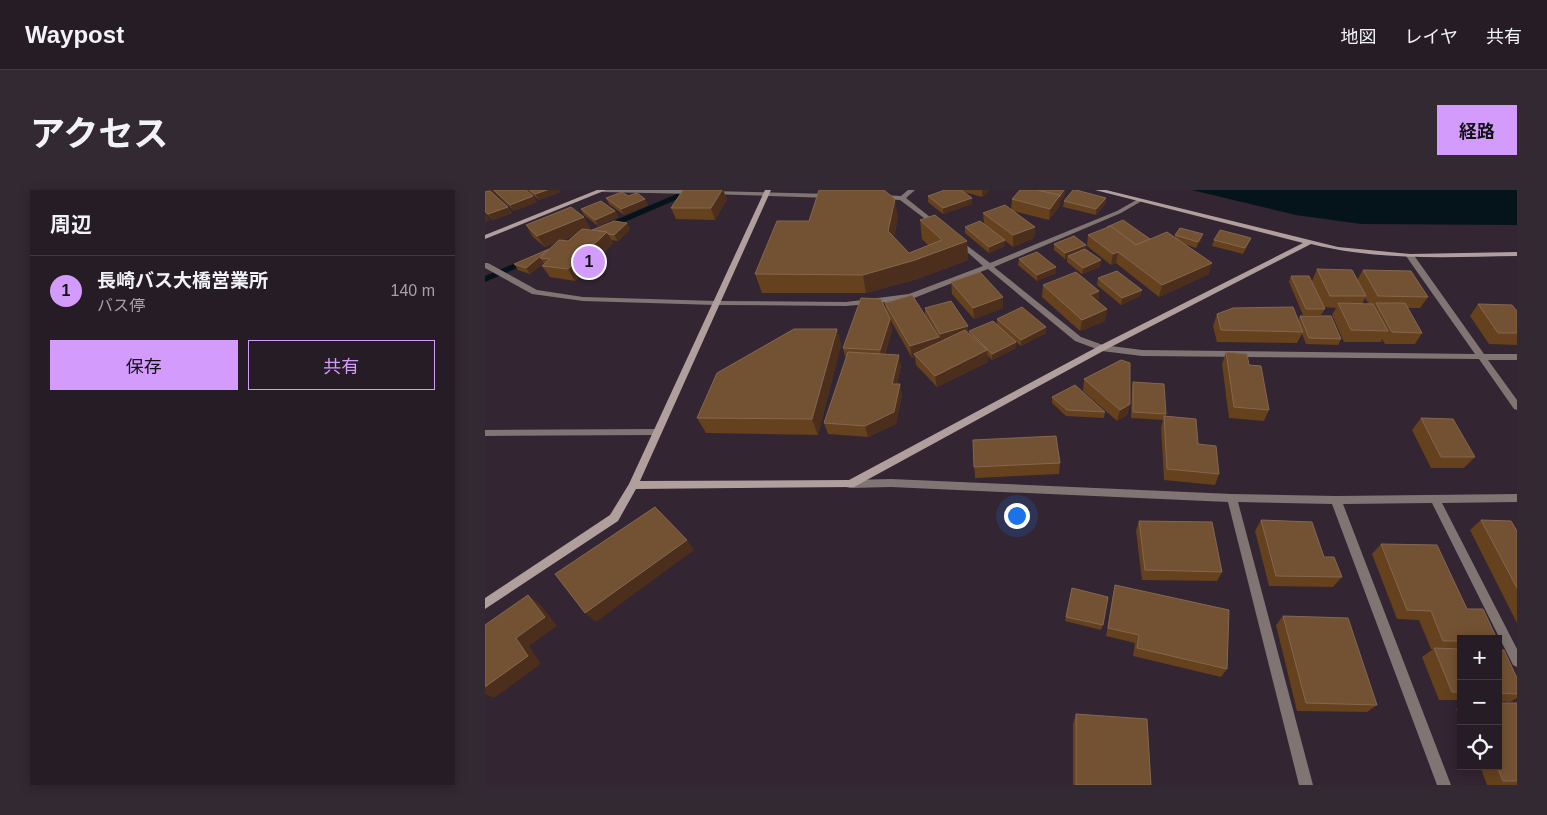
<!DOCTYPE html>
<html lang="ja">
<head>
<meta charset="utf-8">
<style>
	body { margin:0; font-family:Arial,"Noto Sans JP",sans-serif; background:#322932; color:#f1f3f6 }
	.controls { position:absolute; right:15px; bottom:15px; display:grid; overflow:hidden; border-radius:0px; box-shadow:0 2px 12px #0003 }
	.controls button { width:45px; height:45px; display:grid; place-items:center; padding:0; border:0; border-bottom:1px solid #423a43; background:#261c26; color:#f1f3f6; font:25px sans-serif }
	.you { position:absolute; left:531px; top:325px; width:18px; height:18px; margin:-12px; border:4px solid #fff; border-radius:50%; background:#1a73e8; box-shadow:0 0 0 8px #1a73e833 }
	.badge { display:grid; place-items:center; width:32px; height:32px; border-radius:50%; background:#d39cfc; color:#111; font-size:16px; font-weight:700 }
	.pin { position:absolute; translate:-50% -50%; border:2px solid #fff; box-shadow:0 1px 5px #0006 }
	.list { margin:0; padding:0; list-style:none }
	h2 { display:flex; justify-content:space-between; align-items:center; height:65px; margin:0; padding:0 20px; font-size:21px }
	h2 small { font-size:16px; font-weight:400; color:#a4a1a7 }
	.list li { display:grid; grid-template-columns:32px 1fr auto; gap:15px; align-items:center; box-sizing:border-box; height:70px; padding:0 20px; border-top:1px solid #423a43 }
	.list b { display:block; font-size:19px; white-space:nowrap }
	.list p { margin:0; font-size:16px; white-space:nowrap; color:#a4a1a7 }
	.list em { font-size:16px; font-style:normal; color:#a4a1a7 }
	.actions { display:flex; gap:10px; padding:15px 20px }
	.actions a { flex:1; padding:11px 0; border:1px solid #d39cfc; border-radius:0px; text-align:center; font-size:18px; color:#d39cfc }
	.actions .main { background:#d39cfc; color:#111 }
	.icon { flex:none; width:28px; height:28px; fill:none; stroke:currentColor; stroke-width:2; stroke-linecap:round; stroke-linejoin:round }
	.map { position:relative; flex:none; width:1032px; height:595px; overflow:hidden; border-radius:0px }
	header { display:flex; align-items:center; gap:30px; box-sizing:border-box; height:70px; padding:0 25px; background:#261c26; border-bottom:1px solid #423a43 }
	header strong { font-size:24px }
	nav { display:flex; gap:28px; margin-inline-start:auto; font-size:18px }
	.intro { display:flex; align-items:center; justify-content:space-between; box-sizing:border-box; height:120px; padding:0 30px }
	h1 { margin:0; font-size:35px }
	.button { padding:12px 22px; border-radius:0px; background:#d39cfc; color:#111; font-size:18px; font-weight:700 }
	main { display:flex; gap:30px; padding:0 30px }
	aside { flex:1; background:#261c26; border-radius:0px; box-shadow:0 2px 12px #0003 }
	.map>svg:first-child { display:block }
</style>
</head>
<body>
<header>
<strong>Waypost</strong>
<nav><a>地図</a><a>レイヤ</a><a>共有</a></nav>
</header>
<div class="intro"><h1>アクセス</h1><a class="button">経路</a></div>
<main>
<aside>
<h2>周辺<small></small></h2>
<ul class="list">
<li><span class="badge">1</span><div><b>長崎バス大橋営業所</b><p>バス停</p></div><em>140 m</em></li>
</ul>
<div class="actions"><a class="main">保存</a><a>共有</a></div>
</aside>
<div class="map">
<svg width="1032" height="595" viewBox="0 0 1032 595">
	<rect width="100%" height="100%" fill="#332532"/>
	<g fill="#05141a">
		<polygon points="201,0 214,0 0,92 0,86"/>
		<polygon points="707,0 1032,0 1032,35 876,34 811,25"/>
	</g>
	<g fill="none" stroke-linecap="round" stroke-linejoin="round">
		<g fill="#807573" fill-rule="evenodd">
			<polygon points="115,0 207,0 213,2 210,4 118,2"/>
			<polygon points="423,0 430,0 421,8 455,35 455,37 451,37 415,10 397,9 394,7 397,5 416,6"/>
			<polygon points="227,1 345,4 348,6 345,8 225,4 224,3"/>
			<polygon points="653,9 656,11 655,12 636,23 509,77 596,147 618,155 657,160 990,164 921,66 928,64 999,164 1032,164 1032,170 1003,170 1032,210 1032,220 1029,219 994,169 657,166 617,161 590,151 503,79 429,108 395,113 361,116 231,115 98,111 47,104 0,78 0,73 3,73 52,100 98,107 231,111 361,112 424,104 498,76 472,53 472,51 476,51 505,73 632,21"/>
			<polygon points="172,239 177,242 172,245 0,246 0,240"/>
			<polygon points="406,289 747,304 851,306 1032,304 1032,312 957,313 1032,459 1032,477 1028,475 947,313 858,314 966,595 952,595 847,314 753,312 828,595 814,595 743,312 406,297 365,298 361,297 360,294 361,291 365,290"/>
		</g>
		<g fill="#b19f9d" fill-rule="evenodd">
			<polygon points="112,0 121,0 0,49 0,45"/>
			<path d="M280 0H286L155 291 364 290 614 156 818 53 610 0H621L853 57 925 64 1032 62V66C963 67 893 71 826 54L620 160 369 297 151 299 133 331 0 419V408L125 325 144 294Z"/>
		</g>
	</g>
	<g fill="#65411d" fill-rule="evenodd">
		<polygon points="0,0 41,0 52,12 29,21 9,2 8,3 23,17 27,23 8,30 0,23"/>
		<polygon points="42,0 74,0 75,2 54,10"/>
		<polygon points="198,0 238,0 242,9 230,30 191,29 186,18"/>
		<polygon points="460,0 504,0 497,7 479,2 487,8 487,14 458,24 443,12 443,6"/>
		<polygon points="580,4 575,12 574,17 564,30 528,21 550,37 549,48 528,57 499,34 498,23 526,20 527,9"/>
		<polygon points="143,6 163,15 139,25 124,14 121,8"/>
		<polygon points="621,8 620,14 611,25 578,17 579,11"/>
		<polygon points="96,19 130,21 133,27 113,36 99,25"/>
		<path d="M99 27 105 38 102 40H107L142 33 145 39 133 51 126 50 128 53 90 91 65 87 57 76 59 74V73L45 84 33 80 29 74 64 59 72 52 60 57 48 47 41 35ZM91 44 83 51H76Z"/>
		<polygon points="413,27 409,47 424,63 444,56 437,49 435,30 482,51 483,70 432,89 381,103 277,103 270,84 324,31"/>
		<polygon points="480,37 520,50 520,56 504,63 480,43"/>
		<polygon points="622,37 665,49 690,47 690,45 716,50 711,58 700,54 724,84 674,107 631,73 626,75 602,56 603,45 622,38"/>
		<polygon points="766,48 758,64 727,56 729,50"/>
		<polygon points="569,54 601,55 600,59 615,77 597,84 582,72 582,68 580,69 569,60"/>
		<polygon points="534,69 571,83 552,91 533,75"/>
		<path d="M832 79 872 90 878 80 943 107 935 118H923L937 143 930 154H900L897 149 896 152H859L847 125 851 118 839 117 840 119 836 125H818L804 92 806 86 827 91ZM880 108 884 114H877Z"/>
		<polygon points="613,88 657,100 655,106 636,115 612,95"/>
		<polygon points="466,92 518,107 518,118 489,129 467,104"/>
		<polygon points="558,95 614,101 613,112 622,119 620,131 595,141 557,107"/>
		<polygon points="400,113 454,152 462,148 456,150 440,124 440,118 483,142 484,144 484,141 512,135 512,129 561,143 536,156 531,152 531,158 507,170 502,165 503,172 452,197 431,175 430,167 427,168 405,129 407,140 400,164 416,176 412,194 417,205 411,234 383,247 343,244 339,233 361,170 358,158 402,123"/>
		<polygon points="993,114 1032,121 1032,155 1004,154 985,126"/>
		<polygon points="732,124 813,130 815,126 856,149 853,155 821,154 817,144 812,153 732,152 728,136"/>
		<polygon points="352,139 356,155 333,245 221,243 212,228"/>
		<polygon points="741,162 764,175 784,220 779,231 744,228 737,174"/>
		<polygon points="599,189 645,214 642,225 632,231 598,201"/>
		<polygon points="648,192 681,224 681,226 713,254 734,284 730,295 679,290 676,237 678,230 646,228 647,198"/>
		<polygon points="567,207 620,222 619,228 581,226 567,213"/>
		<polygon points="936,228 990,267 979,278 946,278 927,240"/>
		<polygon points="488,250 575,273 574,284 490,288"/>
		<polygon points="776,330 839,367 857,387 848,397 784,396 770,341"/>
		<polygon points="996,330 1032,341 1032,433 985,340"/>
		<polygon points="654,331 737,382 732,391 657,390 651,341"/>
		<polygon points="896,354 976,449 976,510 954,510 937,467 948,459 946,459 934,430 912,429 887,364"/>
		<polygon points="630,395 742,479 736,487 648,466 650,453 621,446 628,404"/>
		<polygon points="587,398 618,435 616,440 580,431"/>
		<polygon points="798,426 892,515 882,522 812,521 791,435"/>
		<polygon points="1013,460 1032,488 1032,508 1025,512 1013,511"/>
		<polygon points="1032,513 1032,595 1002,595 995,576 1013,576"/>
		<polygon points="976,516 976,530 971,519"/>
		<polygon points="591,524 666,595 588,595 588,534"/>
	</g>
	<g fill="#4b2f1c">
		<polygon points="0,0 8,0 9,2 0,6"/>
		<polygon points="62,0 74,0 75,2 54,10 50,4"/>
		<polygon points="237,0 238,0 242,9 230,30 226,18"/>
		<polygon points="497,0 504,0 497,7"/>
		<polygon points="579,0 581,0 580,4 575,12 574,17 564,30 565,19"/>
		<polygon points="48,6 52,12 29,21 25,15"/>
		<polygon points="487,8 487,14 458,24 458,18"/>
		<polygon points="621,8 620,14 611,25 611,19"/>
		<polygon points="160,9 163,15 139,25 136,19"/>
		<polygon points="410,9 413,27 406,59 403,41"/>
		<polygon points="23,17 27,23 8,30 3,24"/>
		<polygon points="130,21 133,27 113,36 110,30"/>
		<polygon points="0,24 5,30 0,32"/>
		<polygon points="99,27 105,38 60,57 52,46"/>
		<polygon points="142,33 145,39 133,51 129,45"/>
		<polygon points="550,37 549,48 528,57 528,45"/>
		<polygon points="122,42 128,53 90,91 83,79"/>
		<polygon points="718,44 716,50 711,58 713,52"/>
		<polygon points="520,50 520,56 504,63 504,57"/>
		<polygon points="482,51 483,70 432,89 381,103 378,85"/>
		<polygon points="601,55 600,61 583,66 582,68 580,69 580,63"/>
		<polygon points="64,59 55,68 59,73 45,84 41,78"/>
		<polygon points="633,62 631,73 626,75 628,64"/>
		<polygon points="616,70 615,77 597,84 598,78"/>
		<polygon points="727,73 724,84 674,107 677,95"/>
		<polygon points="571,77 571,83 552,91 552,85"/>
		<polygon points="657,100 655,106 636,115 637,108"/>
		<polygon points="614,101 613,112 605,105"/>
		<polygon points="518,107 518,118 489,129 488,118"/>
		<polygon points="622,119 620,131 595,141 597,130"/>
		<polygon points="405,129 407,140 397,172 395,160"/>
		<polygon points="483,136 483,142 456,150 455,144"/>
		<polygon points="561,137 561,143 536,156 536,150"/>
		<polygon points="352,139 356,155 333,245 327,229"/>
		<polygon points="454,147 455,159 429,164 430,167 427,168 425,156"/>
		<polygon points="531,152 531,158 507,170 507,164"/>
		<polygon points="502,160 503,172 452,197 450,186"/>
		<polygon points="414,165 416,176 409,205 407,194"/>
		<polygon points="415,194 417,205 411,234 383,247 380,236"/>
		<polygon points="645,214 642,225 632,231 635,220"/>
		<polygon points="202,350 209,360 111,432 100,423"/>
		<polygon points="43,405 55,414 72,436 44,456 56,474 9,508 0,504 0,497 31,448"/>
	</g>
	<g fill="#735233" stroke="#85674f">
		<polygon points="9,0 41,0 48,6 25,15"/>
		<polygon points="45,0 62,0 50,4"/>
		<polygon points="198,0 237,0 226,18 186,18"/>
		<polygon points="334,0 399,0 410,9 403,41 424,63 457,50 435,30 450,25 482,51 430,70 378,85 270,84 292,31 324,31"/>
		<polygon points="460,0 476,0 487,8 458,18 443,6"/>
		<polygon points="535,0 552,0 575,5 565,19 527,9"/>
		<polygon points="552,0 579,0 574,7 575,5"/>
		<polygon points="588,0 591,0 621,8 611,19 579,11"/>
		<polygon points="5,1 23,17 3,24 0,21 0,2"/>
		<polygon points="137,2 143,6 152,3 160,9 136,19 121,8"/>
		<polygon points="116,11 130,21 110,30 96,19"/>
		<polygon points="520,15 550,37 528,45 498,23"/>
		<polygon points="86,17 99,27 52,46 41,35"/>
		<polygon points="638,30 665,49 651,55 626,36 623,37 622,37"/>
		<polygon points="129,31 142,33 129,45 123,44 122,42 107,40"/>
		<polygon points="495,31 520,50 504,57 480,37"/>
		<polygon points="626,36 651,55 682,42 727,73 677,95 633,62 628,64 603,45"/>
		<polygon points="695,38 718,44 713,52 690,45"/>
		<polygon points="97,39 122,42 83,79 57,76 65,69 55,68 74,50 83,51"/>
		<polygon points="735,40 766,48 760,58 729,50"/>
		<polygon points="589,46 601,55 580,63 569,54"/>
		<polygon points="64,59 41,78 29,74"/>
		<polygon points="600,59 616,70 598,78 583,66"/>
		<polygon points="552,62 571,77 552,85 534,69"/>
		<polygon points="832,79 867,80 881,106 845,106"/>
		<polygon points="878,80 926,81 943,107 893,106"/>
		<polygon points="632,81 657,100 637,108 613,88"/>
		<polygon points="495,82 518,107 488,118 466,92"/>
		<polygon points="591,82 614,101 605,105 622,119 597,130 558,95"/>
		<polygon points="806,86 824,86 840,119 821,119"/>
		<polygon points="427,105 454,147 425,156 400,113"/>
		<polygon points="376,108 396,109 405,129 395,160 358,158"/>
		<polygon points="466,111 483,136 455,144 440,118"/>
		<polygon points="853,113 888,114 903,141 866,140"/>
		<polygon points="891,113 920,113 937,143 907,142"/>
		<polygon points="993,114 1027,115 1032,121 1032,143 1013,143"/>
		<polygon points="537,117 561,137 536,150 512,129"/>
		<polygon points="808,117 818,142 736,140 732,124 748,118"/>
		<polygon points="815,126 846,126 856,149 824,148"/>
		<polygon points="508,131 531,152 507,164 484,141"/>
		<polygon points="309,139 352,139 327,229 212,228 232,183"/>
		<polygon points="480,140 502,160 450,186 429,164"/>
		<polygon points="363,162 414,165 407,194 415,194 409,222 380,236 339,233"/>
		<polygon points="741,162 762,164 764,175 776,176 784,220 749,217"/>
		<polygon points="636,170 645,173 645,214 635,220 599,189"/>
		<polygon points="648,192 679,194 681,224 648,222"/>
		<polygon points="590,195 620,222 582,220 567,207"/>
		<polygon points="679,226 711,229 713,254 731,256 734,284 682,279"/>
		<polygon points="936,228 968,229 990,267 956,267"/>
		<polygon points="571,246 575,273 489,277 488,250"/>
		<polygon points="170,317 202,350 100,423 70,384"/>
		<polygon points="776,330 827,332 839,367 849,367 857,387 791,386"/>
		<polygon points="996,330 1026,331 1032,341 1032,398"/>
		<polygon points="654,331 727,332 737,382 660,380"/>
		<polygon points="896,354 952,355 982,419 998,419 1012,449 976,449 976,451 958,451 946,421 922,420"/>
		<polygon points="630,395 744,420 742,479 652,458 654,445 623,438"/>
		<polygon points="587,398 623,407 618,435 581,427"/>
		<polygon points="43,405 60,427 31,448 43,466 0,497 0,435"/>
		<polygon points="798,426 863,428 892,515 821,513"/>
		<polygon points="949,458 976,459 976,502 967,502"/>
		<polygon points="1013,460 1019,460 1032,488 1032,504 1013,503"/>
		<polygon points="1013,513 1032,513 1032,591 1018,591 1012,576 1013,576"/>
		<polygon points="591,524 662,529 666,595 591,595"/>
	</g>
</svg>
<div class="controls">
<button>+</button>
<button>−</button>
<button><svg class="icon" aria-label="locate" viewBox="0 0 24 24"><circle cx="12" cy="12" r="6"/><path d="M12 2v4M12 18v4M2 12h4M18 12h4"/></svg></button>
</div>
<div class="you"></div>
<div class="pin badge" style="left:104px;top:72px">1</div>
</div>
</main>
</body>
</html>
